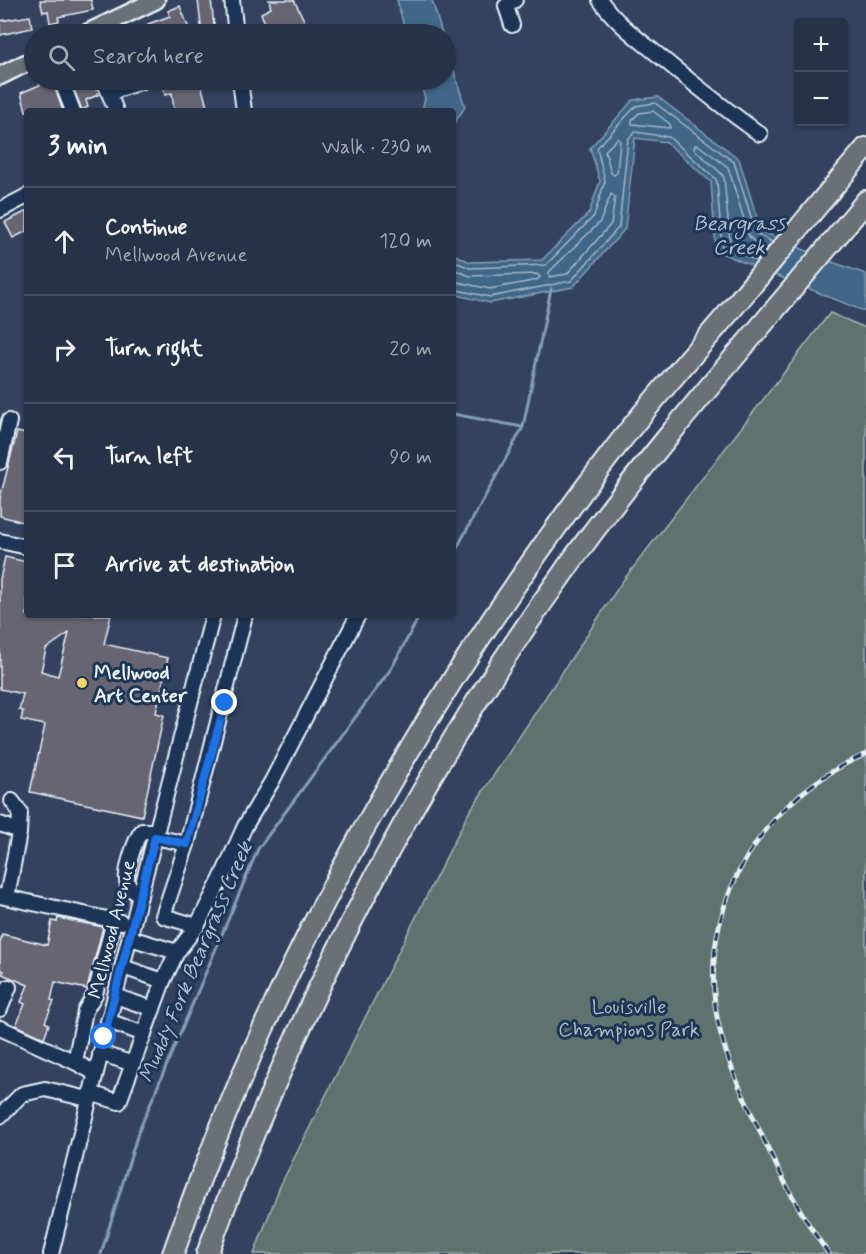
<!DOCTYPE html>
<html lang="en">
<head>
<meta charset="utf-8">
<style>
	body { margin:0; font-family:Mynerve,sans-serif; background:#2e3a4e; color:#f1f3f6 }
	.controls { position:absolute; right:18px; top:18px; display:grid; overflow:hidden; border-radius:6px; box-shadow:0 2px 4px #0004 }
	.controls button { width:54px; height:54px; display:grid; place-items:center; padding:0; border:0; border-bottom:2px solid #424d60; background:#263247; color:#f1f3f6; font:30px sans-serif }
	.stop { position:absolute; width:18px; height:18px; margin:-14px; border:4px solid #1a73e8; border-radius:50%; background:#fff }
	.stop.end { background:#1a73e8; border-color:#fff; box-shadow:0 2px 6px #0008 }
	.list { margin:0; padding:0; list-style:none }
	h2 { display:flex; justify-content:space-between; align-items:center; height:78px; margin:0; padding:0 24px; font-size:26px }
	h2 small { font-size:20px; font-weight:400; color:#a4aab4 }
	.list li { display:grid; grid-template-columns:39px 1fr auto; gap:18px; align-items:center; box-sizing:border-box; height:108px; padding:0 24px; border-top:2px solid #424d60 }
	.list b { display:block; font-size:22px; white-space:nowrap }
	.list p { margin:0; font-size:20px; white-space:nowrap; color:#a4aab4 }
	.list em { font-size:20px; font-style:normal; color:#a4aab4 }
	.icon { flex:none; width:33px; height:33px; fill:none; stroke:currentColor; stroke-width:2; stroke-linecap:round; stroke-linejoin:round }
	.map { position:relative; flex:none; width:866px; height:1254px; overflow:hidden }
	.search { position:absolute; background:#263247; box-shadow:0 2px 4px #0004; left:24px; top:24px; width:432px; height:66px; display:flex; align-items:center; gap:15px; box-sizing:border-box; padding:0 21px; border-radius:33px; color:#a4aab4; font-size:22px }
	.panel { position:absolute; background:#263247; box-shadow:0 2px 4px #0004; left:24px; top:108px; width:432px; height:510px; border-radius:6px }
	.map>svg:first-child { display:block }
</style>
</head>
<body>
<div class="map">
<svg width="866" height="1254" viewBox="0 0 866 1254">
	<rect width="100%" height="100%" fill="#33435f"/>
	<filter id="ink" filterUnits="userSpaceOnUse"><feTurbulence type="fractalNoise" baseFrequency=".0167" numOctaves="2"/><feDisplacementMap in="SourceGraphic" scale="12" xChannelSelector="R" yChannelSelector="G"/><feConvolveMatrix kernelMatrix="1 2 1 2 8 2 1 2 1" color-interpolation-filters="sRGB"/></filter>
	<g filter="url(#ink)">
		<polygon fill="#5f736e" stroke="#a4b2b3" stroke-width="1.5" points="830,313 866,328 866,1254 254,1254 280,1186 468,814 622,582"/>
		<g fill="#416688" stroke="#849eb5" stroke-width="1.5">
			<polygon points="397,0 432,0 442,34 406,34"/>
			<polygon points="446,46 465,107 453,125 453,111 422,111 425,98 419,80 446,80"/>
			<polygon points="658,97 739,159 761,231 832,262 866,274 866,312 716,251 711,182 666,142 635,138 625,229 573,287 490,303 453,294 453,254 470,262 542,260 589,213 600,181 590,148 633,100"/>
		</g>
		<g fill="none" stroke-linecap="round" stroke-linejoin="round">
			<g stroke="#a5b9cb" stroke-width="1.5">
				<polygon points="653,111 670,124 670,128 632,124 632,120 639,113"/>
				<polygon points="618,138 620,141 617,173 614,175 611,173 605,151"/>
				<polygon points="611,194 615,197 611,224 567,274 549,277 549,272 600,222"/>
				<polyline points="762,255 730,241 724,178 720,172 694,149 695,145 698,145 728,167 749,236 755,243 767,248"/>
				<polyline points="453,261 470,268 546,265 594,216 605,181 597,148 636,106 655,103 734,162 756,233 772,242"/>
				<polyline points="453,269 470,276 537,274 540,277 537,280 490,289 453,281"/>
				<polyline points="453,289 490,297 571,281 619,227 628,139 635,132 669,137 715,178 717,182 722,246 757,261"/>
			</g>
			<g stroke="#849eb5" stroke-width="3">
				<polyline points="453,414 522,427"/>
				<polyline points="453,555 523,427 551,289"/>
				<polyline points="101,1254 138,1133 258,849 391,669 420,615"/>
			</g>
		</g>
		<g fill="#676572" stroke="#e8f1f8" stroke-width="1.5" fill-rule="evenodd">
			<polygon points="40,0 91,0 93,10 58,17 59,21 50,23 48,11 43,12"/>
			<polygon points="198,0 211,0 215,34 202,34"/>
			<polygon points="269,0 294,0 306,24 280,34 269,34 261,13 271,8"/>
			<polygon points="180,6 191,34 152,34 148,24 170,16 168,11"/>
			<polygon points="30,16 32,28 0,35 0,21"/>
			<polygon points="43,80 52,80 63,111 26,111 21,93 44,83"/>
			<polygon points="70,80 92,80 98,95 86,100 88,107 82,110"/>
			<polygon points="161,80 200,80 208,111 174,111 172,93 165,95"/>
			<polygon points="27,211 27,231 13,238 5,222"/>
			<polygon points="17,432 27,434 27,523 0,516 0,498"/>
			<path d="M5 557 27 562V615H111L104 644 168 658 156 713 164 715 142 816 30 792 45 725 21 720 23 711 19 710 23 694 0 689V579ZM69 633 58 676 41 671 46 649Z"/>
			<polygon points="58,918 103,927 87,989 55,982 51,1000 54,1001 45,1022 49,1024 44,1038 16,1025 25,1004 21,1002 28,985 2,974 4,971 0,969 0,943 2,934 47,945 52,921 57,922"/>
		</g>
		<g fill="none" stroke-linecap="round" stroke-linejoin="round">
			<defs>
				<g id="minor">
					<polyline points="232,0 236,34"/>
					<path d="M600 0C615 22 636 37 657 54 691 82 725 109 760 134"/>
					<polyline points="512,25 506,6 515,0"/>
					<polyline points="61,80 73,111"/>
					<polyline points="104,80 109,93 145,80"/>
					<polyline points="240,80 244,111"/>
					<polyline points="109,93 116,111"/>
					<polyline points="0,210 27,196"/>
					<polyline points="0,462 9,421"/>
					<polyline points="0,541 27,547"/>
					<polyline points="0,824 19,831"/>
					<polyline points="155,837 187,844"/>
					<polyline points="0,896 121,922"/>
					<path d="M140 896C135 892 128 888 127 881 125 871 135 839 142 831H156"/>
					<polyline points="7,897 19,833 20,812 12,801"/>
					<polyline points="197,926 163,916 187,844 245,615"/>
					<polyline points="130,938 177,952"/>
					<polyline points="123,967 163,981"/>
					<polyline points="115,996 153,1009"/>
					<polyline points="0,1009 9,987"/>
					<polyline points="108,1021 144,1034"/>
					<polyline points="0,1028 75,1062"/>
					<polyline points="100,1053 133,1064"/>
					<polyline points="95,1073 75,1062 85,1011 95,994 114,921"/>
					<polyline points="90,1093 119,1102 163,981 177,952 197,926 221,879 245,826 272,781 358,615"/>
					<polyline points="0,1116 22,1094 45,1089 88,1099"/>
					<polyline points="51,1254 142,887 213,615"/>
				</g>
				<g id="major">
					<polyline points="85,34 156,0"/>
					<polyline points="0,76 34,59"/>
				</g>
				<g id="highway">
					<path d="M173 1254C273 963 429 690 616 447 652 400 692 356 731 310 776 256 820 202 866 148"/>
					<path d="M207 1254C296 1011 417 776 568 566 660 438 766 323 866 201"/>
				</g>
			</defs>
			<use href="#minor" stroke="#e8f1f8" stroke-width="18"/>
			<use href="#major" stroke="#e8f1f8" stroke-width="21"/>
			<use href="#highway" stroke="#e8f1f8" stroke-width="24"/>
			<use href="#minor" stroke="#1d3557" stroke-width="14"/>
			<use href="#major" stroke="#6b6f75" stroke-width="16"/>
			<use href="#highway" stroke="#6b6f75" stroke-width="20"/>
			<defs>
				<path id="rail" d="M829 1254C799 1214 777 1168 756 1123 738 1085 720 1046 715 1004 702 895 768 796 866 754"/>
			</defs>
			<use href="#rail" stroke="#e8f1f8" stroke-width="5"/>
			<use href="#rail" stroke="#1d3557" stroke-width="3" stroke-dasharray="9" stroke-linecap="butt"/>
		</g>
	</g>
	<g fill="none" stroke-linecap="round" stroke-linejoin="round" filter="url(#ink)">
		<polyline stroke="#1a73e8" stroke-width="8" points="104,1037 155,837 187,844 225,703"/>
	</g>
	<circle fill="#ffd166" stroke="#1d3557" stroke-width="2" cx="82" cy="683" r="6"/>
	<g text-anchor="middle" stroke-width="6" stroke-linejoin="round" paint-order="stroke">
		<g font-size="20" font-weight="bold" fill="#e8f1f8" stroke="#1d3557" text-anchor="start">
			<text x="94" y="679">Mellwood<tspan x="94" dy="23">Art Center</tspan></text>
		</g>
		<g font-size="20" fill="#e8f1f8" stroke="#1d3557">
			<text transform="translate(111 929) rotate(-76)" y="7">Mellwood Avenue</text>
		</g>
		<g font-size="20" fill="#b1bfc1" stroke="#1d3557">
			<text x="629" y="1013">Louisville<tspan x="629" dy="23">Champions Park</tspan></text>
		</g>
		<g font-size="21" font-style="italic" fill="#aec0d1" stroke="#1d3557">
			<text x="739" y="230">Beargrass<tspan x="739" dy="24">Creek</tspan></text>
			<text transform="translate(195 962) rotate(-67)" y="7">Muddy Fork Beargrass Creek</text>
		</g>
	</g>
</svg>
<div class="controls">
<button>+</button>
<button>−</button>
</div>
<div class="stop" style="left:104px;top:1037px"></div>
<div class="stop end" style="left:225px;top:703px"></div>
<div class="search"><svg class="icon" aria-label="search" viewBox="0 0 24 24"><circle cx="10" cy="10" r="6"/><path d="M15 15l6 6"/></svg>Search here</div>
<section class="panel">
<h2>3 min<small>Walk · 230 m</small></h2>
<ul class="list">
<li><svg class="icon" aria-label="ahead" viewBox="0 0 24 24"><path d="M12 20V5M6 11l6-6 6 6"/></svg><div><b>Continue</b><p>Mellwood Avenue</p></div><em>120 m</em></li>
<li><svg class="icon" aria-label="right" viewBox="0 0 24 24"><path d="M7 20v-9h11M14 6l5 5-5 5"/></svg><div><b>Turn right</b></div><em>20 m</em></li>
<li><svg class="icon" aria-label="left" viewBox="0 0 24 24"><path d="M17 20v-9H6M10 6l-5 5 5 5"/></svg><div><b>Turn left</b></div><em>90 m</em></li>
<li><svg class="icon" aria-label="arrive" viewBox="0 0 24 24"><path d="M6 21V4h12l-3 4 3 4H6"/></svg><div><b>Arrive at destination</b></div></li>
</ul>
</section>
</div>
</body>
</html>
